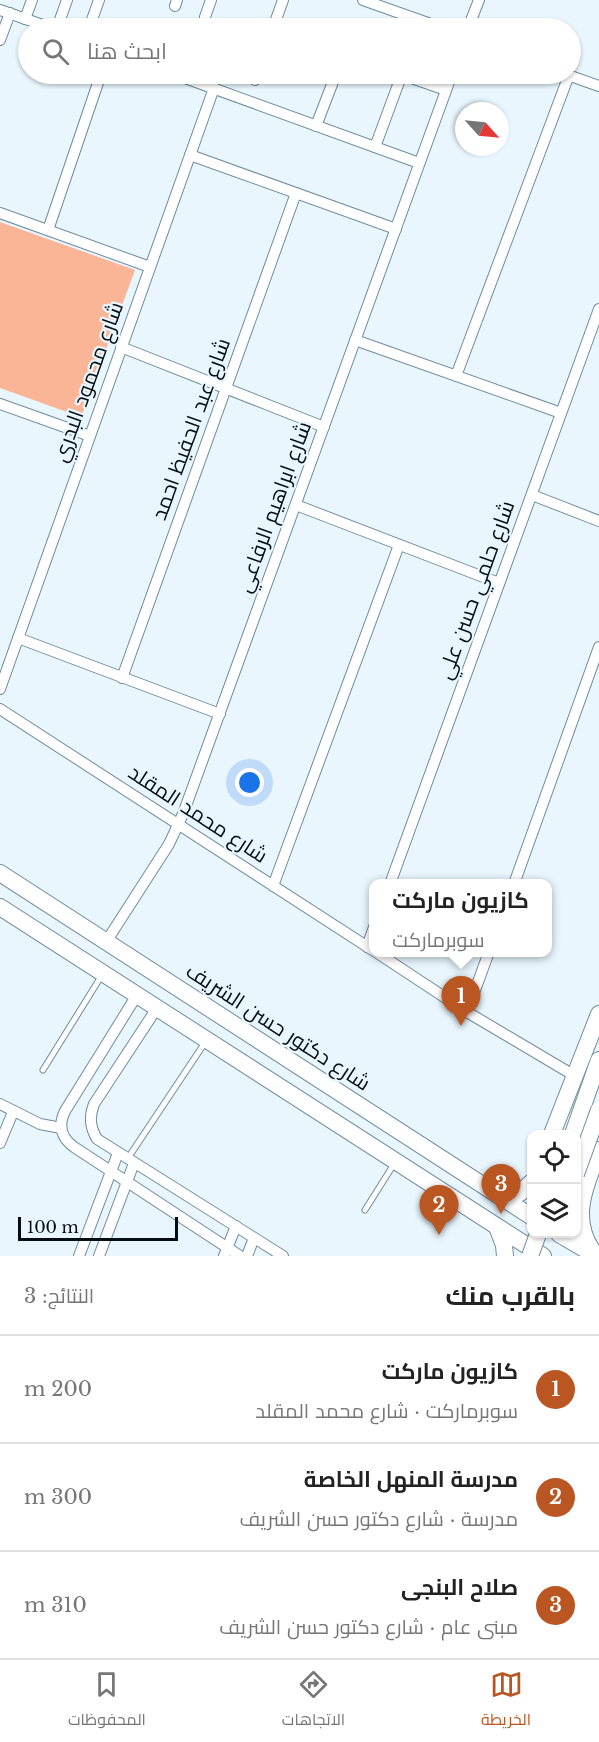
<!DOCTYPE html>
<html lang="ar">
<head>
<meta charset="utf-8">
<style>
	body { margin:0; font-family:"Libre Baskerville",Cairo,serif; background:#f2f2f2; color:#222; direction:rtl }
	.controls { position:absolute; right:18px; bottom:18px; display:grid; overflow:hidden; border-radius:12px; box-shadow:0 2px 4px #0004 }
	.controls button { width:54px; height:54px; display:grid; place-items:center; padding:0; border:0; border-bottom:2px solid #e0e0e0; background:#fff; color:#222; font:30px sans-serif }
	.compass { position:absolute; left:455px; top:102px; width:54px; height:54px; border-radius:50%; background:#fff; box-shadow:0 2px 4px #0004; rotate:117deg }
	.scale { position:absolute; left:18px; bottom:15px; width:160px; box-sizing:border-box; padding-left:6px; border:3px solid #040e14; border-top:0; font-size:16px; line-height:21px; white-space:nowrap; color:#040e14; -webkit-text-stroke:4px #e9f6fe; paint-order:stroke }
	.you { position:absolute; left:250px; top:783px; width:21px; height:21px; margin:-15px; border:4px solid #fff; border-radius:50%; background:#1a73e8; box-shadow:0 0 0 9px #1a73e833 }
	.badge { display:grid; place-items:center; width:39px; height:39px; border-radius:50%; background:#ba5622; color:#fff; font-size:20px; font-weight:700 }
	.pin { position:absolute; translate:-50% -50px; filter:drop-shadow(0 2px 3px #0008) }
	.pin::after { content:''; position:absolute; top:32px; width:21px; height:18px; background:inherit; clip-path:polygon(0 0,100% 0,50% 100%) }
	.popup { position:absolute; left:369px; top:879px; width:183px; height:78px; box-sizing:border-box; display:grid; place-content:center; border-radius:12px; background:#fff; filter:drop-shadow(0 2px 4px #0005); font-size:20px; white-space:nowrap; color:#767676 }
	.popup b { font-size:22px; color:#222 }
	.popup::after { content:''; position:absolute; left:50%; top:100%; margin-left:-12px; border:12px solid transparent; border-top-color:#fff }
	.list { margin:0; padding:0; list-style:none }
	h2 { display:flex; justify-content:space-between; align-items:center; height:78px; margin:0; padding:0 24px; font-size:26px }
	h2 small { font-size:20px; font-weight:400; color:#767676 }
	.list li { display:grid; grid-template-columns:39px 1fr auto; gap:18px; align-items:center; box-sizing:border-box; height:108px; padding:0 24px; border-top:2px solid #e0e0e0 }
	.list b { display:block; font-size:22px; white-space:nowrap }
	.list p { margin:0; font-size:20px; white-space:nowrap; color:#767676 }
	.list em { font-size:20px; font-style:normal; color:#767676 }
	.icon { flex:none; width:33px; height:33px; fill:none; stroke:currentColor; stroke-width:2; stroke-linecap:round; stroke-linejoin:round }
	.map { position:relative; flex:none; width:599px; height:1256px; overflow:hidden; direction:ltr }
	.search { position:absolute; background:#fff; box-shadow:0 2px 4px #0004; left:18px; right:18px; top:18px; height:66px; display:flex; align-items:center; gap:15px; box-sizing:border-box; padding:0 21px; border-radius:33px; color:#767676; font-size:22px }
	.sheet { height:402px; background:#fff }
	nav { display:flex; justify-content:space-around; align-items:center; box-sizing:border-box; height:84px; border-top:2px solid #e0e0e0; background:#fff; font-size:16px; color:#767676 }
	nav a { display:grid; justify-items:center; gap:3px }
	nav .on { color:#ba5622 }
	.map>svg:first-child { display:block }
</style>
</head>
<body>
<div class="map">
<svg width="599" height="1256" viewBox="0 0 599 1256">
	<rect width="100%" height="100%" fill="#e9f6fe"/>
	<polygon fill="#fab597" points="0,222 135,270 81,417 0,388"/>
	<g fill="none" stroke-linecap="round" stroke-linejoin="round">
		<defs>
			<g id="service">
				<polyline points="472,19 498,28"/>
				<polyline points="43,1070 102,975"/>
				<polyline points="128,1158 206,1041"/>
				<polyline points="365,1210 394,1164"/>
			</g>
			<g id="minor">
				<polyline points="363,0 442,28"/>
				<polyline points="175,6 177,0"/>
				<polyline points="0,10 51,28"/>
				<polyline points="205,17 211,0"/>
				<polyline points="25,19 32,0"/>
				<polyline points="57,28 67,0"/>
				<polyline points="89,28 99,0"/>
				<polyline points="273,28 283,0"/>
				<polyline points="468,28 479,0"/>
				<polyline points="0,40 10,13"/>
				<polyline points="174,74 419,163"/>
				<polyline points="400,74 446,90"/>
				<polyline points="565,74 599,86"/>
				<polyline points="255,80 258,74"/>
				<polyline points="316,126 336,74"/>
				<polyline points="375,147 402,74"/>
				<polyline points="190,155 396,229"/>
				<polyline points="0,213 150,267"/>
				<polyline points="48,230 101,74"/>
				<polyline points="355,340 561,413"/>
				<polyline points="121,347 324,427"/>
				<polyline points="456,376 569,75"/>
				<polyline points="0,404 90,436"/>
				<polyline points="532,495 599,521"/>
				<polyline points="296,505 499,583"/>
				<polyline points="18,638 220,714"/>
				<polyline points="122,678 296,193"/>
				<polyline points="0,689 214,88"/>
				<polyline points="0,709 374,951"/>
				<polyline points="390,884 599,309"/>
				<polyline points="514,884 599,647"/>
				<polyline points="273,886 399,545"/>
				<polyline points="106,942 169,844 183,814 452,74"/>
				<polyline points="367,947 374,927"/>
				<polyline points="376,952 467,1012 575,1076"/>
				<path d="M137 995 65 1111C58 1125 61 1138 74 1147L240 1256"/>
				<path d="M157 1008 94 1104C89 1117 90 1127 97 1139L283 1256"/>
				<polyline points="467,1012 489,952"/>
				<polyline points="0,1104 40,1124 61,1128"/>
				<polyline points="0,1143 13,1112"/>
				<polyline points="79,1256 118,1153"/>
				<polyline points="99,1256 134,1163"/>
				<polyline points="224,1256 236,1226"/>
				<polyline points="247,1256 254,1238"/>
			</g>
			<g id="primary">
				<polyline points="0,873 532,1217"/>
				<polyline points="0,907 543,1256"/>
				<polyline points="552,1134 599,1014"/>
				<polyline points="573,1134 599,1060"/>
				<polyline points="503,1199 520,1193 532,1182"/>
				<polyline points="497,1227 504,1245 505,1256"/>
				<polyline points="559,1234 593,1254"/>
				<path d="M596 1256C568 1219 585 1189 599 1150"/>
			</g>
		</defs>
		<use href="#service" stroke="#6e8c9e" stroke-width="7"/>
		<use href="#minor" stroke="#6e8c9e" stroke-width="12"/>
		<use href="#primary" stroke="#6e8c9e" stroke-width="18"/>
		<use href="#service" stroke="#fff" stroke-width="5"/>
		<use href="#minor" stroke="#fff" stroke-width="10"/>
		<use href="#primary" stroke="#fff" stroke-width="16"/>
		<defs>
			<g id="primary-bridge">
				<polyline points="576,1174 599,1110"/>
				<polyline points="530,1256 538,1234"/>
			</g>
		</defs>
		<use href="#primary-bridge" stroke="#6e8c9e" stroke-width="18" stroke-linecap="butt"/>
		<use href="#primary-bridge" stroke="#fff" stroke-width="16"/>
	</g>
	<g text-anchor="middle" stroke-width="4.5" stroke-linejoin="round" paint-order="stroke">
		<g font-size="21" fill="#040e14" stroke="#e9f6fe">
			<text transform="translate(88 382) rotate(-70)" y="7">شارع محمود البدري</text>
			<text transform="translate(191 429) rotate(-70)" y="7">شارع عبد الحفيظ احمد</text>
			<text transform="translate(274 507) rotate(-70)" y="7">شارع ابراهيم الرفاعي</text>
			<text transform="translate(476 590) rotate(-70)" y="7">شارع حلمي حسن علي</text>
			<text transform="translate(198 814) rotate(33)" y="7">شارع محمد المقلد</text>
			<text transform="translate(278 1027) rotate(33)" y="7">شارع دكتور حسن الشريف</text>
		</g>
	</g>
</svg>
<div class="controls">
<button><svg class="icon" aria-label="locate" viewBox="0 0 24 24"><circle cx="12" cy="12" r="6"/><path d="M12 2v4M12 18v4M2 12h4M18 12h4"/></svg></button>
<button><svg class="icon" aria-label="layers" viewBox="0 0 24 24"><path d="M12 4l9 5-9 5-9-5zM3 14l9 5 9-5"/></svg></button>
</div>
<svg class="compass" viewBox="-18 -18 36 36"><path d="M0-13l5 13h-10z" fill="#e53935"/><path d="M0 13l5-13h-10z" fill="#767676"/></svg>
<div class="scale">100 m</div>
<div class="you"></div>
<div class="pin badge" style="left:461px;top:1026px">1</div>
<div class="popup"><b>كازيون ماركت</b>سوبرماركت</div>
<div class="pin badge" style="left:439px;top:1235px">2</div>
<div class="pin badge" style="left:501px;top:1214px">3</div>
<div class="search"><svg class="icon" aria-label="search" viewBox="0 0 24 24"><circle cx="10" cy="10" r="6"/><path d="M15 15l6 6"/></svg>ابحث هنا</div>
</div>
<section class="sheet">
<h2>بالقرب منك<small>النتائج: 3</small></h2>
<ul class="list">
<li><span class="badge">1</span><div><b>كازيون ماركت</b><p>سوبرماركت · شارع محمد المقلد</p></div><em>200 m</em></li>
<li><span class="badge">2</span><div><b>مدرسة المنهل الخاصة</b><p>مدرسة · شارع دكتور حسن الشريف</p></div><em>300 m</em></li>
<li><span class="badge">3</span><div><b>صلاح البنجى</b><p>مبنى عام · شارع دكتور حسن الشريف</p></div><em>310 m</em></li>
</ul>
</section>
<nav>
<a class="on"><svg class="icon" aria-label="map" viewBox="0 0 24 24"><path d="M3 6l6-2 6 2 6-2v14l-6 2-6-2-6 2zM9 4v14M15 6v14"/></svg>الخريطة</a>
<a><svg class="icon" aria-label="directions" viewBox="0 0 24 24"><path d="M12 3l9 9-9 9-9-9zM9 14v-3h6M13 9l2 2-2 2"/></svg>الاتجاهات</a>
<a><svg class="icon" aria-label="saved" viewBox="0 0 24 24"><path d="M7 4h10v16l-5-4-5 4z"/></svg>المحفوظات</a>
</nav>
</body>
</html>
